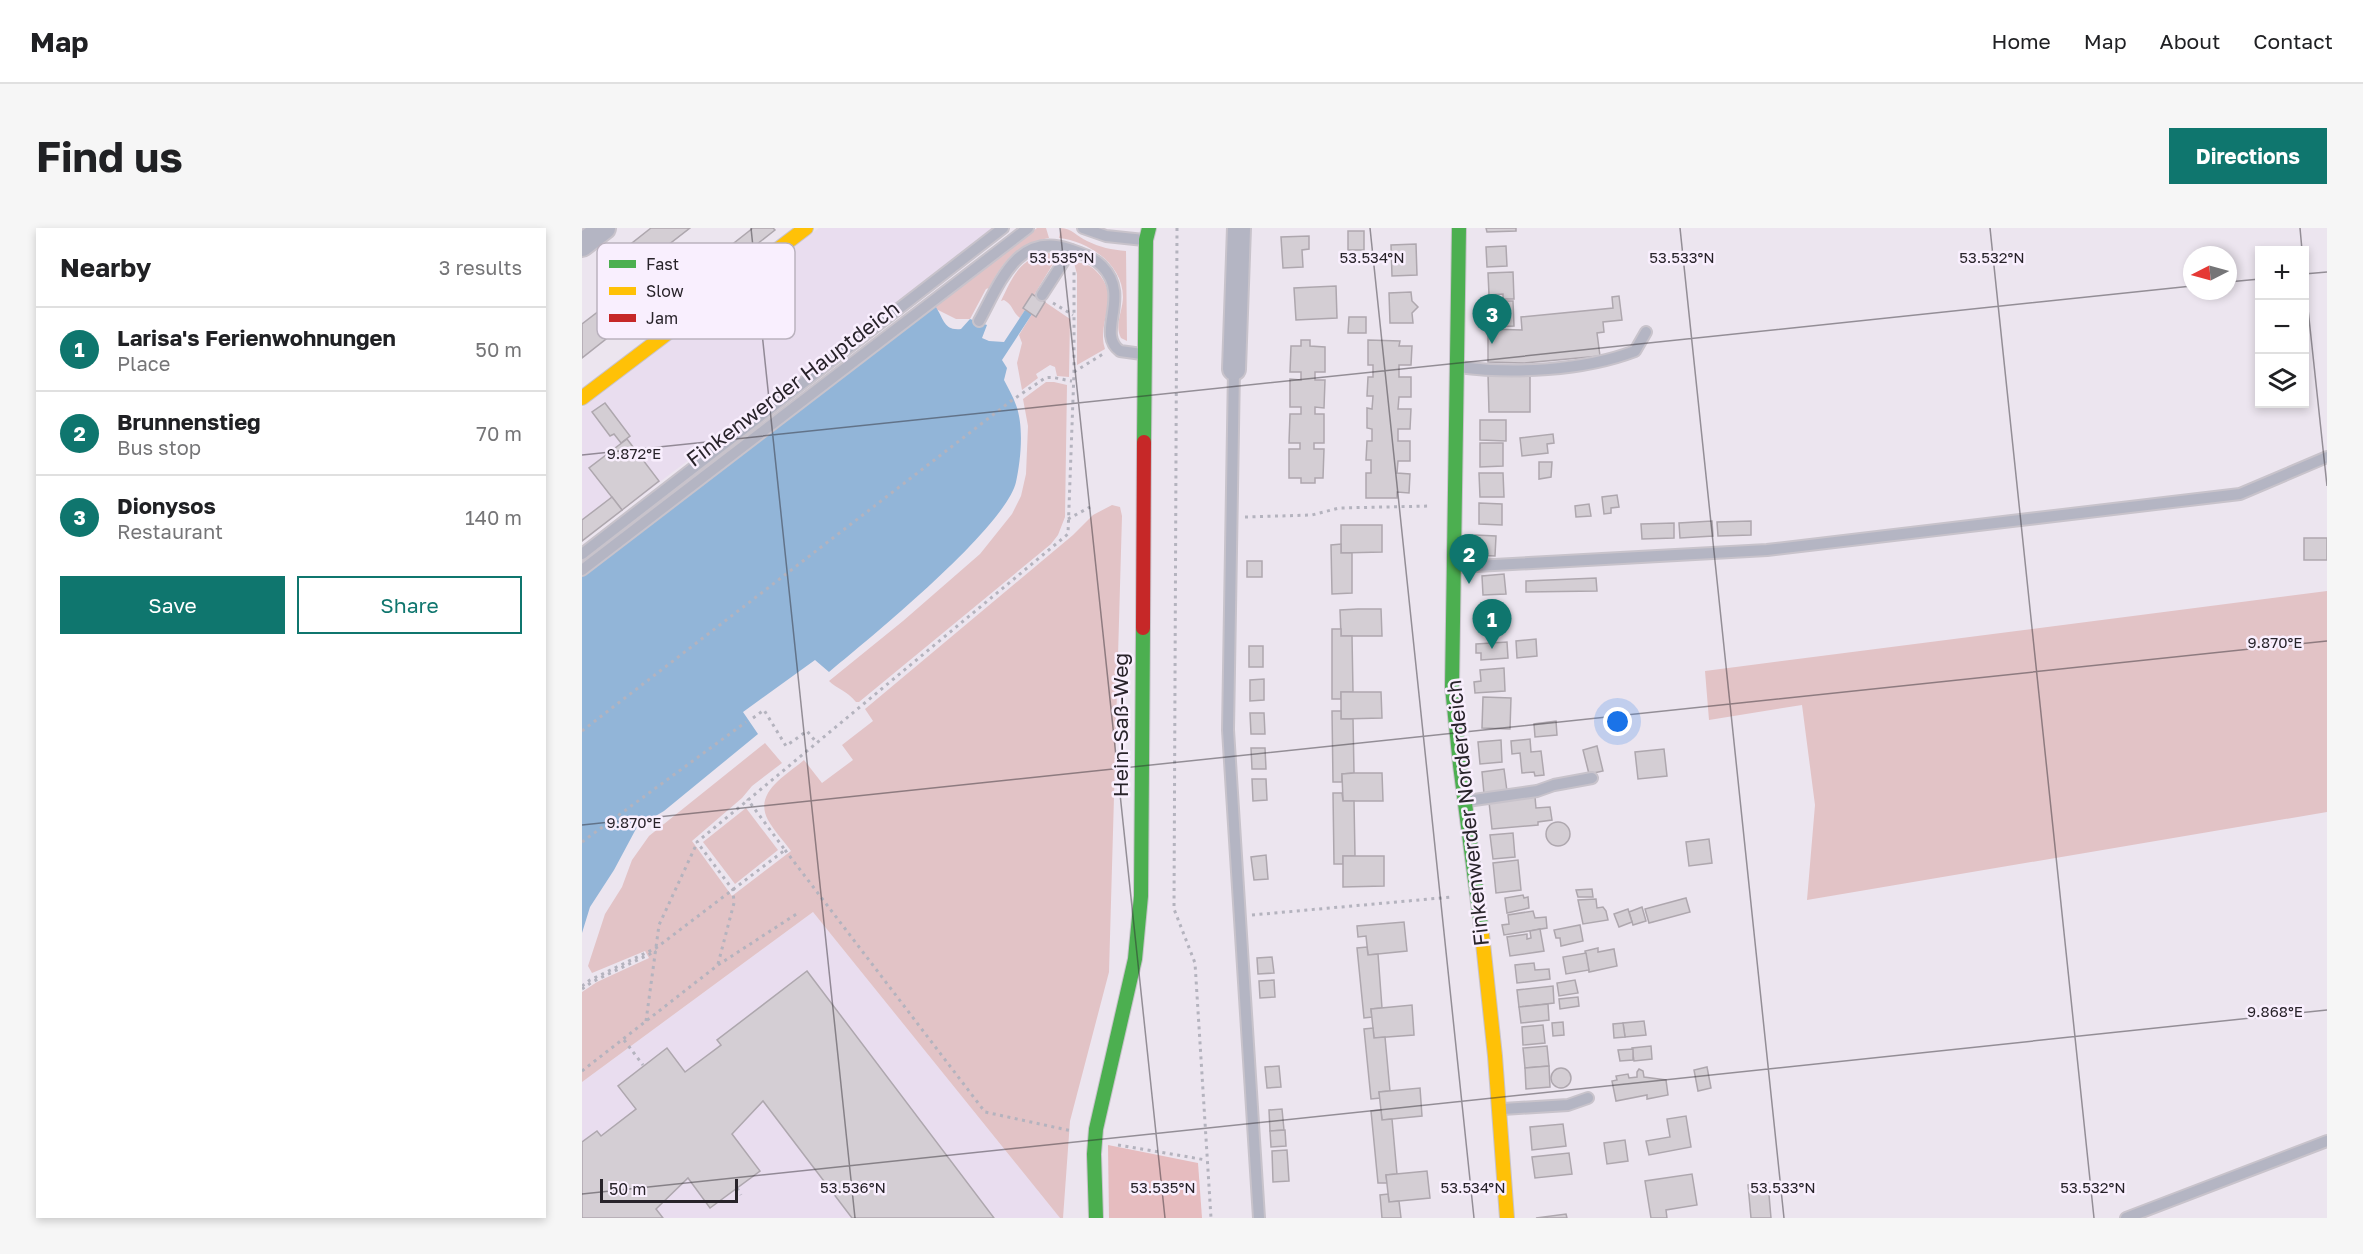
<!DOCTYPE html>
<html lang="en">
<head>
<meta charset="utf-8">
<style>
	body { margin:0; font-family:"Golos Text",sans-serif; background:#f6f6f6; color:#202124 }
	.controls { position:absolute; right:18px; top:18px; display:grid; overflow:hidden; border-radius:0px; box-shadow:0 3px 9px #0003 }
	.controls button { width:54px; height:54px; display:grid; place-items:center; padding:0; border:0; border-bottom:2px solid #e0e0e0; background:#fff; color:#202124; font:30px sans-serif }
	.compass { position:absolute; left:1601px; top:18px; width:54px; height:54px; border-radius:50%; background:#fff; box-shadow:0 3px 9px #0003; rotate:264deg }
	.scale { position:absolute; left:18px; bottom:15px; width:138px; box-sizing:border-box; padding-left:6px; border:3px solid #28232a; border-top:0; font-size:16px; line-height:21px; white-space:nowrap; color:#28232a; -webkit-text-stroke:4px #f9effe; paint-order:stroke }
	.you { position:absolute; left:1036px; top:494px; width:21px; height:21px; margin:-15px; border:4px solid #fff; border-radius:50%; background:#1a73e8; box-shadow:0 0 0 9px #1a73e833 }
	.badge { display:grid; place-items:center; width:39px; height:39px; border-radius:50%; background:#0f766e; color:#fff; font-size:20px; font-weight:700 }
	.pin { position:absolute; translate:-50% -50px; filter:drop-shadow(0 2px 3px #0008) }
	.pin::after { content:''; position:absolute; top:32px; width:21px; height:18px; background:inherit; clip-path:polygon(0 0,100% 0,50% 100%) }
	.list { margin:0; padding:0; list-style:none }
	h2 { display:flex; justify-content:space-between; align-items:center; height:78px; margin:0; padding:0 24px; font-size:26px }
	h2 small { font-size:20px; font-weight:400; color:#757577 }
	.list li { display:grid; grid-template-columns:39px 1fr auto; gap:18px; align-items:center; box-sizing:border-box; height:84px; padding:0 24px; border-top:2px solid #e0e0e0 }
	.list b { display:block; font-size:22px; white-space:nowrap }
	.list p { margin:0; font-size:20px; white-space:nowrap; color:#757577 }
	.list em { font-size:20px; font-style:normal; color:#757577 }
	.actions { display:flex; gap:12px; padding:18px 24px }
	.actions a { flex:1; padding:14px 0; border:2px solid #0f766e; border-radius:0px; text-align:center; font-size:21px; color:#0f766e }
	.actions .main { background:#0f766e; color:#fff }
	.icon { flex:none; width:33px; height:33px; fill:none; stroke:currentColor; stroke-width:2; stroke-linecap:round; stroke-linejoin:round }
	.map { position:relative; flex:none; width:1745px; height:990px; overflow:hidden; border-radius:0px }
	header { display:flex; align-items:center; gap:36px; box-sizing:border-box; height:84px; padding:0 30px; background:#fff; border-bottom:2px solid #e0e0e0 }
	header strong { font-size:28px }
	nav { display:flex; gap:33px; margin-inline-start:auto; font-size:21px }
	.intro { display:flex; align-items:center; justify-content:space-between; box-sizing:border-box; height:144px; padding:0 36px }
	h1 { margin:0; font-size:42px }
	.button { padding:15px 27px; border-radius:0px; background:#0f766e; color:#fff; font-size:21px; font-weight:700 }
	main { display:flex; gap:36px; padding:0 36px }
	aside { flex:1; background:#fff; border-radius:0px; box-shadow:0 3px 9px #0003 }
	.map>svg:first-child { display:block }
</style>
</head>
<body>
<header>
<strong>Map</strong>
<nav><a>Home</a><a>Map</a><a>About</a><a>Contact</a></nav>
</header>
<div class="intro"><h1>Find us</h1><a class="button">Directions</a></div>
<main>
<aside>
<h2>Nearby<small>3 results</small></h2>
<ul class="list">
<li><span class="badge">1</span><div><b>Larisa's Ferienwohnungen</b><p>Place</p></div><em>50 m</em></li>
<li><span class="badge">2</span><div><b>Brunnenstieg</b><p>Bus stop</p></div><em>70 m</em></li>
<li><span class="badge">3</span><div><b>Dionysos</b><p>Restaurant</p></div><em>140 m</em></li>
</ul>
<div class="actions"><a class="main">Save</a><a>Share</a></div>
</aside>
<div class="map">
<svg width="1745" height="990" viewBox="0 0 1745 990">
	<rect width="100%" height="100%" fill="#ece5ef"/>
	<g fill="#e9ddef">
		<polygon points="237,0 412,0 0,313 0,180"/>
		<polygon points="231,684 478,990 0,990 0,854"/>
	</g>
	<g fill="#e2c3c6">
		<path d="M455 0H464L467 10C436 15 421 33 407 60L404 61 388 91H374L354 81 353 78Z"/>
		<path d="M479 0C489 0 496 9 505 13 517 19 530 22 544 23L545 113 539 110C532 97 541 82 541 69 541 36 506 13 477 10Z"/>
		<path d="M467 25 473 27 474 31 452 67H450L442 80 443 82 438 90C430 84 432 78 422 72L419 73C430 50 438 29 467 25Z"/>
		<path d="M492 35C501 34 508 37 514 43 541 69 514 93 523 121L495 137V46Z"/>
		<polygon points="463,74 488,91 487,149 475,148 473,139 468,137 454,146 456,150 440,162 435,135 440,115 437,107 450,86 454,88"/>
		<path d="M464 154H472L485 157 483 289 476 307 469 316 277 474H274C264 462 255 461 247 453L321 393 398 326 430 286 439 268 444 246 446 198 441 171Z"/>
		<path d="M530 277 538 279 540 288 527 744 488 893 481 990H478L231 684 0 854V764L15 754 67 730 63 723 10 745 6 738 23 686 40 659 50 632 67 608 183 515 200 535 170 558 160 570 110 613 150 668 209 623C202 613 192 603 186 592 171 564 205 547 222 532L240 555 271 532 260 517 291 493 283 481 491 307 511 287Z"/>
		<polygon points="1745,363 1745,584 1225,672 1233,577 1220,477 1127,492 1123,443"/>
		<polygon points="164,580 196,622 153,656 121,614"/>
	</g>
	<polygon fill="#e6bcbf" points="526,917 616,935 620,990 527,990"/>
	<path fill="#92b5d8" d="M353 78C362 90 361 103 379 101L388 91 405 97 400 110 407 113 422 114 443 82 450 86 420 132 425 140 422 152C426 160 431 168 434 177 442 198 439 231 434 254 423 300 288 410 247 444L233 432 161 484 176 506 82 583 55 599 32 642 8 679 0 705V348Z"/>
	<g fill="#d4ced4" stroke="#aea7ae" stroke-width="1.5">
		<polygon points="69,0 108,0 59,38 45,19"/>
		<polygon points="171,0 191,0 193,2 119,60 110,48"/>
		<polygon points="904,0 934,0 934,3 905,4"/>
		<rect x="766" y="3" width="16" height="19"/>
		<polygon points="727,8 727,21 720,22 721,39 701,40 699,9"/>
		<polygon points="834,16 835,47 810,48 809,17"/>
		<polygon points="924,18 925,38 905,39 904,19"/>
		<polygon points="69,43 85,63 0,130 0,96"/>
		<polygon points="931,44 932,71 921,71 921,66 907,67 906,45"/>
		<polygon points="754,58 755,90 714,92 712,60"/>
		<polygon points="829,64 830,73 836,79 830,85 831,95 808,95 807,65"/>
		<polygon points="450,66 463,74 454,89 441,80"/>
		<polygon points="1037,68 1040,92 1021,94 1022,104 1015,105 1018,128 941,135 906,134 906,101 940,102 939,89 1031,80 1030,69"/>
		<polygon points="905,73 931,73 932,98 906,99"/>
		<polygon points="767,89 784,89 784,105 766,105"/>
		<polygon points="719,112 728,112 728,118 743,119 743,144 733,144 733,152 743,152 742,180 733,179 733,186 742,186 742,215 732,215 732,221 742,221 741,250 733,250 733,255 719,255 719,250 707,250 707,221 718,221 718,215 707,215 708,186 719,186 719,179 708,179 708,151 719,152 719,144 708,144 709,118 719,118"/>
		<polygon points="786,112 818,113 817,118 830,118 829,137 817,137 817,149 829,149 829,169 817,169 816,181 829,181 828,201 816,201 816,213 828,213 828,233 816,233 815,245 828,246 827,265 815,264 815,270 784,270 784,245 789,245 789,232 784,232 785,213 790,213 790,201 785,200 785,180 790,181 791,168 785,168 786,149 791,149 791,137 786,137"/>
		<polygon points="906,146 948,146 948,184 907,184"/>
		<polygon points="23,175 48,208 39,215 32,206 28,208 10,184"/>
		<polygon points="898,192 924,192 924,213 898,212"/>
		<polygon points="971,206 972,215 965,216 966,225 940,228 938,210"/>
		<polygon points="45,211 77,253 40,282 7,240"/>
		<polygon points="898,215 921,215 921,238 898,239"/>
		<polygon points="957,234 970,234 969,249 957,251"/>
		<polygon points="897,245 921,245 922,269 898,269"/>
		<polygon points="1035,267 1037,279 1029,280 1029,285 1022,286 1020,269"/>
		<polygon points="30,269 40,282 0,313 0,292"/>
		<polygon points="897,275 920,276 920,297 897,296"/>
		<polygon points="1007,276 1009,288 994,289 993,278"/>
		<polygon points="1130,293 1131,308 1098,310 1097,295"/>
		<polygon points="1169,293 1169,307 1136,308 1135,294"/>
		<polygon points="1092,295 1092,310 1060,311 1059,296"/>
		<polygon points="759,297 800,297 800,324 759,325"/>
		<polygon points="893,307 914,308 913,328 893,327"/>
		<rect x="1722" y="310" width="23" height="22"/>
		<polygon points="759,316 759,325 770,325 770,365 750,366 749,317"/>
		<rect x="665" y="333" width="15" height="16"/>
		<polygon points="922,346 924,366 901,367 900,348"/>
		<polygon points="1014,350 1015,363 944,364 944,353"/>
		<polygon points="776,381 799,381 800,408 759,408 758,382"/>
		<polygon points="750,401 759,401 759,408 770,408 771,464 759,464 759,471 750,471"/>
		<polygon points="954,411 955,428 935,430 934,413"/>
		<polygon points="925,414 926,430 899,432 899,425 894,425 894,416"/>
		<rect x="667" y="418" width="14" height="21"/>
		<polygon points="922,440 923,463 893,465 892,454 899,453 898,442"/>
		<polygon points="682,451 682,472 668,473 668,452"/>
		<polygon points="759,464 799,464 800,490 759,491"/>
		<polygon points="901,469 929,470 928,501 900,500"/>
		<polygon points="750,483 759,483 759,491 771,491 772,545 760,546 760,554 751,554"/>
		<polygon points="668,485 682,485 683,506 669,506"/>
		<polygon points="974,493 975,507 953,509 952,496"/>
		<polygon points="948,511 949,524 959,523 962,547 953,548 952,544 940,545 938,525 930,526 929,513"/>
		<polygon points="919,512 920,534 898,536 896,514"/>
		<polygon points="1015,518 1021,543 1007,546 1001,522"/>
		<polygon points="669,520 683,520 684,541 670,541"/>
		<polygon points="1082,521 1085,548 1056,551 1053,524"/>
		<polygon points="922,541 925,563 902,566 900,544"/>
		<polygon points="772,545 800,545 801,573 761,573 760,546"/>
		<polygon points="670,551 684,551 685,572 671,573"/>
		<polygon points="751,565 760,565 761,573 772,573 773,628 761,628 761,636 752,636"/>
		<polygon points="953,569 954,580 968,579 970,592 956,594 956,597 910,601 907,574"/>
		<circle cx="976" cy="606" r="12"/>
		<polygon points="931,605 933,629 911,631 908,607"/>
		<polygon points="1127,611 1130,635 1107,638 1104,614"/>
		<polygon points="684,627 686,651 672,652 669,629"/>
		<polygon points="761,628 802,628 802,658 761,659"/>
		<polygon points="936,632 939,662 914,665 911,635"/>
		<polygon points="1010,661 1011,669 996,669 994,662"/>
		<polygon points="941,667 942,670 946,669 947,680 925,685 923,670"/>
		<polygon points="1104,670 1108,684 1067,695 1063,681"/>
		<polygon points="1014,671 1015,680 1021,679 1024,683 1026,692 1001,696 996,672"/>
		<polygon points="1060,679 1064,693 1051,697 1047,684"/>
		<polygon points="1046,681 1050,694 1037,699 1032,686"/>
		<polygon points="951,683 953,690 964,689 965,700 922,707 920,697 927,696 926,687"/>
		<polygon points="822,694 825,723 786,727 784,708 776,709 775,698"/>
		<polygon points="998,697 1001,713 979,718 978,710 974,710 972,702"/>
		<polygon points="958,701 962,723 928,728 925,709 945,706 945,711 949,710 948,703"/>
		<polygon points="785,719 786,727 796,726 800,780 789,781 790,789 782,790 775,720"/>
		<polygon points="1016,720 1016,724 1032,721 1035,738 1007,744 1003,723"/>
		<polygon points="1004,725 1007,742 984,746 981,729"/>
		<polygon points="690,729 692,745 676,746 675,730"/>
		<polygon points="952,735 953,742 967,741 968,751 935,755 933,737"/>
		<polygon points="225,743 412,990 270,990 181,873 150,906 178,943 128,980 106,950 74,981 81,990 0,990 0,914 15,903 19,908 54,881 36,858 85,820 103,844 139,817 135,812"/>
		<polygon points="692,752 693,769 678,770 677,753"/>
		<polygon points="993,752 996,765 977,768 975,755"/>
		<polygon points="971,758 972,775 937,779 935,762"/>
		<polygon points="996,769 997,778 978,781 977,771"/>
		<polygon points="966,776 967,792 939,795 937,779"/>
		<polygon points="830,777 832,807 792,810 789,781"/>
		<polygon points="1062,793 1064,807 1043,809 1041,795"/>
		<polygon points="981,794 982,807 971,808 970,795"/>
		<polygon points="1041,795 1043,809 1032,810 1031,796"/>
		<polygon points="961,797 963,815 941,817 940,799"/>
		<polygon points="791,800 792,810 803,809 808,863 797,864 798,870 789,871 782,801"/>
		<polygon points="965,818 967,838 943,840 941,820"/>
		<polygon points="1069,818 1070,831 1052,833 1050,820"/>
		<polygon points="1051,821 1051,832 1038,833 1036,822"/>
		<polygon points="697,838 699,859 685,860 683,839"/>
		<polygon points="967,838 968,859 944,861 943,840"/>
		<polygon points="1125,839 1129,860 1116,863 1112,842"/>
		<circle cx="979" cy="850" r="10"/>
		<polygon points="1057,841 1061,843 1062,849 1084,852 1086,867 1065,871 1065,867 1034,873 1030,853 1035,852 1034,848 1046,846 1047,850 1055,849 1055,844"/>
		<polygon points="838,860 840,888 800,892 797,864"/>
		<polygon points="700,881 702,902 688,903 687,882"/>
		<polygon points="799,882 800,892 810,891 815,946 804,947 805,955 796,955 789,883"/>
		<polygon points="1104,888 1109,919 1067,927 1064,913 1088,909 1085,891"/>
		<polygon points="981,896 984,918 950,922 948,899"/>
		<polygon points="703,902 704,918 689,919 688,903"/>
		<polygon points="1043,912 1046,933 1025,936 1022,915"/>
		<polygon points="705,922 707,953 691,954 690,923"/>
		<polygon points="987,925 990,946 953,950 950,929"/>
		<polygon points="845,943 848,970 807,974 804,947"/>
		<polygon points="1110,946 1115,977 1084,982 1085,990 1069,990 1063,953"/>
		<polygon points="1186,955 1189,990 1169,990 1166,957"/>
		<polygon points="806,966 807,974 817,973 819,990 800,990 798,967"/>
		<polygon points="984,986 985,990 954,990"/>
	</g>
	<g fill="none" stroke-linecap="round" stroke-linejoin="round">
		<defs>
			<g id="lane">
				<polyline points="501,0 524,8 562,12"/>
				<polyline points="460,67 489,22"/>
				<path d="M397 93C417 57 435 3 487 21 499 25 511 29 520 38 550 69 513 105 538 123L560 126"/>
				<path d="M876 139C931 146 1001 143 1053 123L1064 104"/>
				<polyline points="652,141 646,502 677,990"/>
				<polyline points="0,326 421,0"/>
				<polyline points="876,339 1185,322 1658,266 1745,229"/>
				<polyline points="0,342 446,0"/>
				<polyline points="885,573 955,563 972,557 1010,550"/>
				<polyline points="921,881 986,877 1006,870"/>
				<polyline points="1544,990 1745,913"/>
			</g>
			<g id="street">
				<polyline points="0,17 22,0"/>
				<polyline points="652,141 657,0"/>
			</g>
			<g id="fast">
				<polyline points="877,0 870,459 878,537 900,706"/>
				<polyline points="562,214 564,12 567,0"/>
				<polyline points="514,990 512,926 514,901 553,731 559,668 561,400"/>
			</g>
			<g id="slow">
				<polyline points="0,170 224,0"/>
				<polyline points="900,706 913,828 925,990"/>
			</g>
			<polyline id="jam" points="561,400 562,214"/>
		</defs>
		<use href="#lane" stroke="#c8c3cb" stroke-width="14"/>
		<use href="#street" stroke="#c8c3cb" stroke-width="26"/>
		<use href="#fast" stroke="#c8c3cb" stroke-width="16"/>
		<use href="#slow" stroke="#c8c3cb" stroke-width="16"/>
		<use href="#jam" stroke="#c8c3cb" stroke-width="16"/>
		<g stroke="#b4b3be" stroke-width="3" stroke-dasharray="3 4.5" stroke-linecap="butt">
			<polyline points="595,0 592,681 613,735 629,990"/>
			<polyline points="471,75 491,87"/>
			<polyline points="492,144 521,126"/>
			<polyline points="663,289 730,287 757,280 848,278"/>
			<polyline points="486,291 508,279"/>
			<polyline points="171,490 182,482 204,518 225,503 235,515"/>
			<path d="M0 503 429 173 463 150C471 148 481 152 490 153"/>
			<polyline points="0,614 164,494"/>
			<polyline points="203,622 403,884 490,903"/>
			<polyline points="670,687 870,669"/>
			<polyline points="136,736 152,675 151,662 115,614 166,572"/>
			<polyline points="0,758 8,752 74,720 203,622 166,572 486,306 492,144 492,44"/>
			<polyline points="0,761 10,754 74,723"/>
			<polyline points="64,793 77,697 115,615"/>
			<polyline points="42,812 61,837"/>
			<polyline points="0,843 136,737 216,685"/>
			<polyline points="536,917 624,932"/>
			<polyline points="155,960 159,967"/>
		</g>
		<use href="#lane" stroke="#b4b5c3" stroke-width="10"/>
		<use href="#street" stroke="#b4b5c3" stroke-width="22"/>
		<use href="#fast" stroke="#4caf50" stroke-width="14"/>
		<use href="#slow" stroke="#ffc107" stroke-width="14"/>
		<use href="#jam" stroke="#c62828" stroke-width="14"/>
	</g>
	<path fill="none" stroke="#28232a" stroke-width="1.5" stroke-opacity="0.45" d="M169 0 273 990M478 0 583 990M788 0 892 990M1098 0 1202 990M1408 0 1512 990M1718 0 1720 22M1722 44 1745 258M1722 46 1745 44M1646 54 1678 51M0 227 1610 58M0 597 1745 413M0 966 1745 782"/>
	<g text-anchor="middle" stroke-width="5" stroke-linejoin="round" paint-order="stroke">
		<g font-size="21" fill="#28232a" stroke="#f9effe">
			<text transform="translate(211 156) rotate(-37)" y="7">Finkenwerder Hauptdeich</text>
			<text transform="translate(539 497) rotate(-90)" y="7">Hein-Saß-Weg</text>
			<text transform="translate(886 585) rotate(-96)" y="7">Finkenwerder Norderdeich</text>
		</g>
	</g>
	<rect x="15" y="15" width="198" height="96" rx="9" fill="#f9effe" stroke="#bab2be" stroke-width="1.5"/>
	<rect x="27" y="32" width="27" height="8" fill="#4caf50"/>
	<rect x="27" y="59" width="27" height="8" fill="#ffc107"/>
	<rect x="27" y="86" width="27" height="8" fill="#c62828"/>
	<g font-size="16" fill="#28232a">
		<text x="64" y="42">Fast</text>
		<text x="64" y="69">Slow</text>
		<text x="64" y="96">Jam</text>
	</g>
	<g font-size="15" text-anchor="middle" fill="#28232a" stroke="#f9effe" stroke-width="5" stroke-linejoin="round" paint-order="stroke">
		<text x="480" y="35">53.535°N</text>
		<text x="790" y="35">53.534°N</text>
		<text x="1100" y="35">53.533°N</text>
		<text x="1410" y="35">53.532°N</text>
		<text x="52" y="231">9.872°E</text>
		<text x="1693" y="420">9.870°E</text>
		<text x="52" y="600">9.870°E</text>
		<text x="1693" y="789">9.868°E</text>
		<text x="271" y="965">53.536°N</text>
		<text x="581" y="965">53.535°N</text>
		<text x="891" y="965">53.534°N</text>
		<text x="1201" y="965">53.533°N</text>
		<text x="1511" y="965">53.532°N</text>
	</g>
</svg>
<div class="controls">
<button>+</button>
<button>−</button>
<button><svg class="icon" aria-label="layers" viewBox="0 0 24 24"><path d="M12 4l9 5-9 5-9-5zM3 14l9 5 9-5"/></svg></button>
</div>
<svg class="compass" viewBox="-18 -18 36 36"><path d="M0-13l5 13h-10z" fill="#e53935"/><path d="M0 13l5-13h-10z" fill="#757577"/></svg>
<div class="scale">50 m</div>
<div class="you"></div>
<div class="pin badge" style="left:910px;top:421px">1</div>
<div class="pin badge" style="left:887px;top:356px">2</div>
<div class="pin badge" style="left:910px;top:116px">3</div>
</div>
</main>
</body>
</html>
